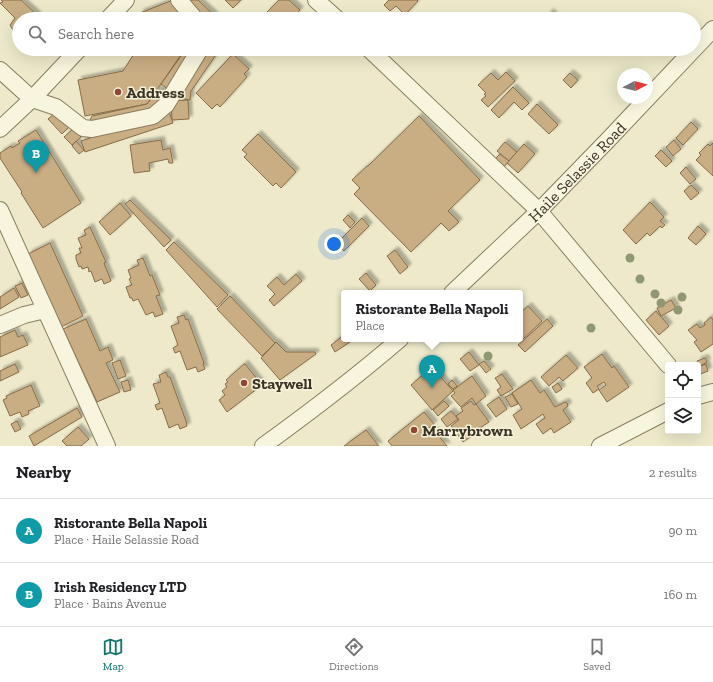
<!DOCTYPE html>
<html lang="en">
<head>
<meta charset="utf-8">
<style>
	body { margin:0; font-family:"Zilla Slab",serif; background:#f2f2f2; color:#202124 }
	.controls { position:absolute; right:12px; bottom:12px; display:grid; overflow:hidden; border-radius:4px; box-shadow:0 4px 16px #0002 }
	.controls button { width:36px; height:36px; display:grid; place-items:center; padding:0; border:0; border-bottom:1px solid #e0e0e0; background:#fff; color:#202124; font:20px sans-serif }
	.compass { position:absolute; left:617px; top:68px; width:36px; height:36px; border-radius:50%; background:#fff; box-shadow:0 4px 16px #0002; rotate:83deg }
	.you { position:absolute; left:334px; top:244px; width:14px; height:14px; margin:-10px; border:3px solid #fff; border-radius:50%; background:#1a73e8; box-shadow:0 0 0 6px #1a73e833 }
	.badge { display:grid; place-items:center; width:26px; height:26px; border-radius:50%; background:#0f766e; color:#fff; font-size:13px; font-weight:700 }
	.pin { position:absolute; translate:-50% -33px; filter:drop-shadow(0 1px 2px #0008) }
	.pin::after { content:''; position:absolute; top:21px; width:14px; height:12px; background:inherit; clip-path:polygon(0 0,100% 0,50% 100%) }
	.popup { position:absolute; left:341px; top:290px; width:182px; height:52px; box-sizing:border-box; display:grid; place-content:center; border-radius:4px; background:#fff; filter:drop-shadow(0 1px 3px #0005); font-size:13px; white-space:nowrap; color:#757577 }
	.popup b { font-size:15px; color:#202124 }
	.popup::after { content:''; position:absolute; left:50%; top:100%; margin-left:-8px; border:8px solid transparent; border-top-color:#fff }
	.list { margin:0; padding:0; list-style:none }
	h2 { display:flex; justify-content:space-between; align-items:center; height:52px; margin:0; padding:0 16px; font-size:17px }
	h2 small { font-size:13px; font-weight:400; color:#757577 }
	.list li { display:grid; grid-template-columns:26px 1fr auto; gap:12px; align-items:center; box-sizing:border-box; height:64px; padding:0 16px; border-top:1px solid #e0e0e0 }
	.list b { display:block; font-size:15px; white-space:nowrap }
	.list p { margin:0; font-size:13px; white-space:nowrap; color:#757577 }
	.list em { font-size:13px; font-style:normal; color:#757577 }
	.icon { flex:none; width:22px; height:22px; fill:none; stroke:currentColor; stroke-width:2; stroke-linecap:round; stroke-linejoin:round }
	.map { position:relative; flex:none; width:713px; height:446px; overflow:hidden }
	.search { position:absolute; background:#fff; box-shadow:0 4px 16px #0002; left:12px; right:12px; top:12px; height:44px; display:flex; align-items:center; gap:10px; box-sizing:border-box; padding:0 14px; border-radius:22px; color:#757577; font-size:15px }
	.sheet { height:180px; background:#fff }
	nav { display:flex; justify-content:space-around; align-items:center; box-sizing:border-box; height:56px; border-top:1px solid #e0e0e0; background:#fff; font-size:11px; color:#757577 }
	nav a { display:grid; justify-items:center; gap:2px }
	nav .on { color:#0f766e }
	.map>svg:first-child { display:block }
</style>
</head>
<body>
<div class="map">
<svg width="713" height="446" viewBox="0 0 713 446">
	<defs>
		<filter id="shadow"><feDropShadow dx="3.5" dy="-3.5" stdDeviation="1" flood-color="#0004"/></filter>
	</defs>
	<rect width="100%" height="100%" fill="#ede9ca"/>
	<g fill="#c9ad83" stroke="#876c47" filter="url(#shadow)">
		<polygon points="1,0 21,0 38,16 38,19 19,19 19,41 10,25 15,18 0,3 3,2"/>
		<polygon points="173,0 181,19 141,19 140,13"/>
		<polygon points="181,0 198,0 218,19 201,19"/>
		<polygon points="225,0 241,0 233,8"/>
		<polygon points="279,0 289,0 300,10 295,15 297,19 261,19 263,17 265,19 269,15 267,12"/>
		<polygon points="389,0 417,0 418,1 405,15 396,6 390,11 384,5"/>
		<polygon points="550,12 557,19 545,19"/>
		<polygon points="25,49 46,49 26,53"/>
		<polygon points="137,49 185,49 147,104 85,116 78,80 123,71"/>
		<polygon points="186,49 196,49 169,90 161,84"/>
		<polygon points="206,49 220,49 191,91 190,100 179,98"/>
		<polygon points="233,54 249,69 244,74 247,77 220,107 217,104 212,109 196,93"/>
		<polygon points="506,72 515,81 488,107 481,100 486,96 484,94 486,93 478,85 491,73 498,80"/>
		<polygon points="570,73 578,80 571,88 563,80"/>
		<polygon points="513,87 529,103 522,110 514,102 499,118 491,110"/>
		<polygon points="159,89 167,94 150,114 87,126 92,116 147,104"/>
		<polygon points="188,100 189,119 172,120 171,101"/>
		<polygon points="537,104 558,125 549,134 528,114"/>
		<polygon points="57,111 70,126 62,134 48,119"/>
		<polygon points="169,112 173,123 85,152 81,141"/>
		<polygon points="419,116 480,180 448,211 459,222 449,231 441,223 411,252 354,194 360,188 352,180 367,166 368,166"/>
		<polygon points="691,122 698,129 683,145 676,138"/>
		<polygon points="73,129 81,137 72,145 64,137"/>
		<polygon points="36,130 81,203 43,228 21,193 22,192 0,158 0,153 11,146 12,148 20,143 18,141"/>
		<polygon points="258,134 296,172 281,188 276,183 273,186 244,157 247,154 242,150"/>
		<polygon points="161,140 163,150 170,148 173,163 169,163 168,159 149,163 150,171 134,173 130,145"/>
		<polygon points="674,140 681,149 673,156 666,147"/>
		<polygon points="76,141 84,150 79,154 72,146"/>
		<polygon points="505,142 517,152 509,161 497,151"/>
		<polygon points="713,143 713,176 696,160 701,155 699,153 708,144 710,146"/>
		<polygon points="524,144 535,154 518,173 507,163"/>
		<polygon points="661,150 672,161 666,167 655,156"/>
		<polygon points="500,154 509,161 503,168 494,160"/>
		<polygon points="686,167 696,179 690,184 680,173"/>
		<polygon points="691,185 699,193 691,200 684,191"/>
		<polygon points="130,200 171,240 164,247 125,204"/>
		<polygon points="650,202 664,217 660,221 665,225 662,228 660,226 650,236 647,233 636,244 623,230"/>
		<polygon points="120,203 131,216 110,235 99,222"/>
		<polygon points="348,215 355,222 350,228 343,220"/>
		<polygon points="362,218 369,226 344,251 336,244"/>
		<polygon points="698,226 706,234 696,245 688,238"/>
		<polygon points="90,227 106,262 104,263 111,281 104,284 102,279 95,282 91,271 89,272 88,267 82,269 81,266 79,267 76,259 76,255 81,253 79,248 82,248 78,238 86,235 84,230"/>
		<polygon points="174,242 228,295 217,307 166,250"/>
		<polygon points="50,243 83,316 61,327 28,254"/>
		<polygon points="395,250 408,267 400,274 387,256"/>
		<polygon points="143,258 150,276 152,275 160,295 156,296 163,314 155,317 153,312 146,315 138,299 133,301 132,298 130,298 126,287 132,285 129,279 131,278 128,270 139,265 137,260"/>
		<polygon points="366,273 376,285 370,291 359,279"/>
		<polygon points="296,274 302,281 274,306 269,300 275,294 267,286 277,277 284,285"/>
		<polygon points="22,283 28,295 21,298 15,286"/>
		<polygon points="14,288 19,297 0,309 0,297"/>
		<polygon points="230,296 275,343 262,356 217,309"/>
		<polygon points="671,300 676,308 661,316 657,308"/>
		<polygon points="528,306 542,321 522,340 520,338 520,313"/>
		<polygon points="656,311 669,326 659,335 646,320"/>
		<polygon points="184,315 186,320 188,319 204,363 203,364 205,369 198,372 196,367 187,370 180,351 175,353 173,348 178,345 171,326 179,323 177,317"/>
		<polygon points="711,317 713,320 713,344 701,352 694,342 697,340 688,330 697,324 700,328 705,325 704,323"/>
		<polygon points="86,319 100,351 108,347 113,360 106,363 120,392 97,402 63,329"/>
		<polygon points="547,319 553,326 525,352 518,345"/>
		<polygon points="15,330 18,337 23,335 28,345 0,357 0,337"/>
		<polygon points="344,335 344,339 348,339 350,342 335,352 331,345"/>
		<polygon points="276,342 286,352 315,352 316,354 280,380 261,358"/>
		<polygon points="469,352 479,365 470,371 460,359"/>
		<polygon points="602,354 612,368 614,366 629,387 607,402 599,390 606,385 604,382 597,386 599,389 593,393 586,383 592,378 584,367"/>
		<polygon points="566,355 578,368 563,381 559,377 549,386 541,377"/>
		<polygon points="705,358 707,362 700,366 697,361"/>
		<polygon points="120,360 126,376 118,379 112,363"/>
		<polygon points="484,361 491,369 486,373 479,364"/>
		<polygon points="15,364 19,372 0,381 0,371"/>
		<polygon points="244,364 245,364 262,385 227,412 219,400 225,395 222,391 227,387 225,384 228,382 226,380"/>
		<polygon points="706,364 708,371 698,375 698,367"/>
		<polygon points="432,367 453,391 432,410 411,385"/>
		<polygon points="166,372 168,377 170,377 186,421 187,426 180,429 178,424 169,428 162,408 157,410 155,405 160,403 153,384 161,382 159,375"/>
		<polygon points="502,374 513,389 501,396 497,390 501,387 495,378"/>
		<polygon points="472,376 486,396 476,404 472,398 461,407 451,396 455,393 453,390"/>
		<polygon points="128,380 131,390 124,392 121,382"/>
		<polygon points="452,380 457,386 453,389 448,384"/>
		<polygon points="531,380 540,393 544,390 555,407 565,402 567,403 568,406 563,410 571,422 554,433 551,428 543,434 536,424 545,418 543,414 521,429 513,415 522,409 512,393"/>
		<polygon points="558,383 562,389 556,393 552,387"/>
		<polygon points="31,385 40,406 28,411 29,414 22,417 20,412 10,416 3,400 7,398 6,396"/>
		<polygon points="512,394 518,404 511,407 505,397"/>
		<polygon points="499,397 507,409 496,417 487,405"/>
		<polygon points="444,401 449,406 438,416 433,410"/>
		<polygon points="471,401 474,405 476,404 489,422 471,434 472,436 463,442 451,426 459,420 456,416 463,411 461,408"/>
		<polygon points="77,408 82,417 34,446 29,436"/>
		<polygon points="451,411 458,419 447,427 441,419"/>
		<polygon points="424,412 434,424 425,431 427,434 433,429 447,446 392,446 388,441"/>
		<polygon points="17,421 21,429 15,432 11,424"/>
		<polygon points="78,427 89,439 81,446 67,446 62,441"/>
		<polygon points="366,430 379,446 344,446"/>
	</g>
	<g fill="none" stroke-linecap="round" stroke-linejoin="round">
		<defs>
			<g id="minor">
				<polyline points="179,0 195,19"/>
				<polyline points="316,0 337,19"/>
				<polyline points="108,19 126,0"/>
				<polyline points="369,49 539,211 668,365"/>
				<polyline points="0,70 32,99 56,107 83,128 92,129 153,116 166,105 200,49"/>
				<polyline points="0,129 32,99 79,49"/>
				<polyline points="0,210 107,446"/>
				<path id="s1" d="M452 293 539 211 607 141 713 29"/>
				<polyline points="0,325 24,315 45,310"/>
				<polyline points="698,396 713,392"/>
				<path d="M263 446C310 412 356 377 400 339"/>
				<polyline points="600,446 668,411"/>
			</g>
		</defs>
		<use href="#minor" stroke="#897d5f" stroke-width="18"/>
		<use href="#minor" stroke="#f8f5de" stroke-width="16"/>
	</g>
	<g fill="#8f9872">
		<circle cx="630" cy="258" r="4.5"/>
		<circle cx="640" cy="279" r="4.5"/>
		<circle cx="655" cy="294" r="4.5"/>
		<circle cx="682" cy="297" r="4.5"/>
		<circle cx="661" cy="303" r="4.5"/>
		<circle cx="678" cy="310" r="4.5"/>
		<circle cx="591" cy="328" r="4.5"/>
		<circle cx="488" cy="356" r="4.5"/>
	</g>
	<g fill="#954433" stroke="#f4f2da" stroke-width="1.5">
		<circle cx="118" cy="92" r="4"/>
		<circle cx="244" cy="383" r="4"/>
		<circle cx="414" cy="430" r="4"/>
	</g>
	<g text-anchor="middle" stroke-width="3" stroke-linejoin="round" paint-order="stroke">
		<g font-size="16" font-weight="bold" fill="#3a3222" stroke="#f4f2da" text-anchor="start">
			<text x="126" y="98">Address</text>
			<text x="252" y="389">Staywell</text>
			<text x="422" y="436">Marrybrown</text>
		</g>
		<g font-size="16" fill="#3a3222" stroke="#f4f2da">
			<text dy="6" stroke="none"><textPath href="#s1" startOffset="174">Haile Selassie Road</textPath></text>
		</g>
	</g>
</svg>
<div class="controls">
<button><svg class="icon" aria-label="locate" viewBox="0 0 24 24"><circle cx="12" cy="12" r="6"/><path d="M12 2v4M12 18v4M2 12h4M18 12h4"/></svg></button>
<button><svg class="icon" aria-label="layers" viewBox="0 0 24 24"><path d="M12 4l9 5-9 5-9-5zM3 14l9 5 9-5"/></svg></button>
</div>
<svg class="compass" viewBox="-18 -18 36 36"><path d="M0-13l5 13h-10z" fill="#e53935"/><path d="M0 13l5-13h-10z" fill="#757577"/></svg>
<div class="you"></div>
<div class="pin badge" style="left:432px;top:388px;background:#0f9aa8">A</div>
<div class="popup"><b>Ristorante Bella Napoli</b>Place</div>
<div class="pin badge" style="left:36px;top:173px;background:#0f9aa8">B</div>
<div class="search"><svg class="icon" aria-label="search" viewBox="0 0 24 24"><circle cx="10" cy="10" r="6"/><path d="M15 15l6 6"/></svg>Search here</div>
</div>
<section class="sheet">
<h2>Nearby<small>2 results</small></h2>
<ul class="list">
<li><span class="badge" style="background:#0f9aa8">A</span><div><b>Ristorante Bella Napoli</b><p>Place · Haile Selassie Road</p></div><em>90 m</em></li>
<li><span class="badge" style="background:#0f9aa8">B</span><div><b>Irish Residency LTD</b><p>Place · Bains Avenue</p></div><em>160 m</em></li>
</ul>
</section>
<nav>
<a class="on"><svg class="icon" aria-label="map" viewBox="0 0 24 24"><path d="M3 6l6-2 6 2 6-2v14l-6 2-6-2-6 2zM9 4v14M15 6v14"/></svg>Map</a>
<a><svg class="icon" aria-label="directions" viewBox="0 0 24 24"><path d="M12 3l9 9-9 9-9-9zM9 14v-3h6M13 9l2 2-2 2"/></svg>Directions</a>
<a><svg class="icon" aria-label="saved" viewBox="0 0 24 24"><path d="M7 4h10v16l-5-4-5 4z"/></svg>Saved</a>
</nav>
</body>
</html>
